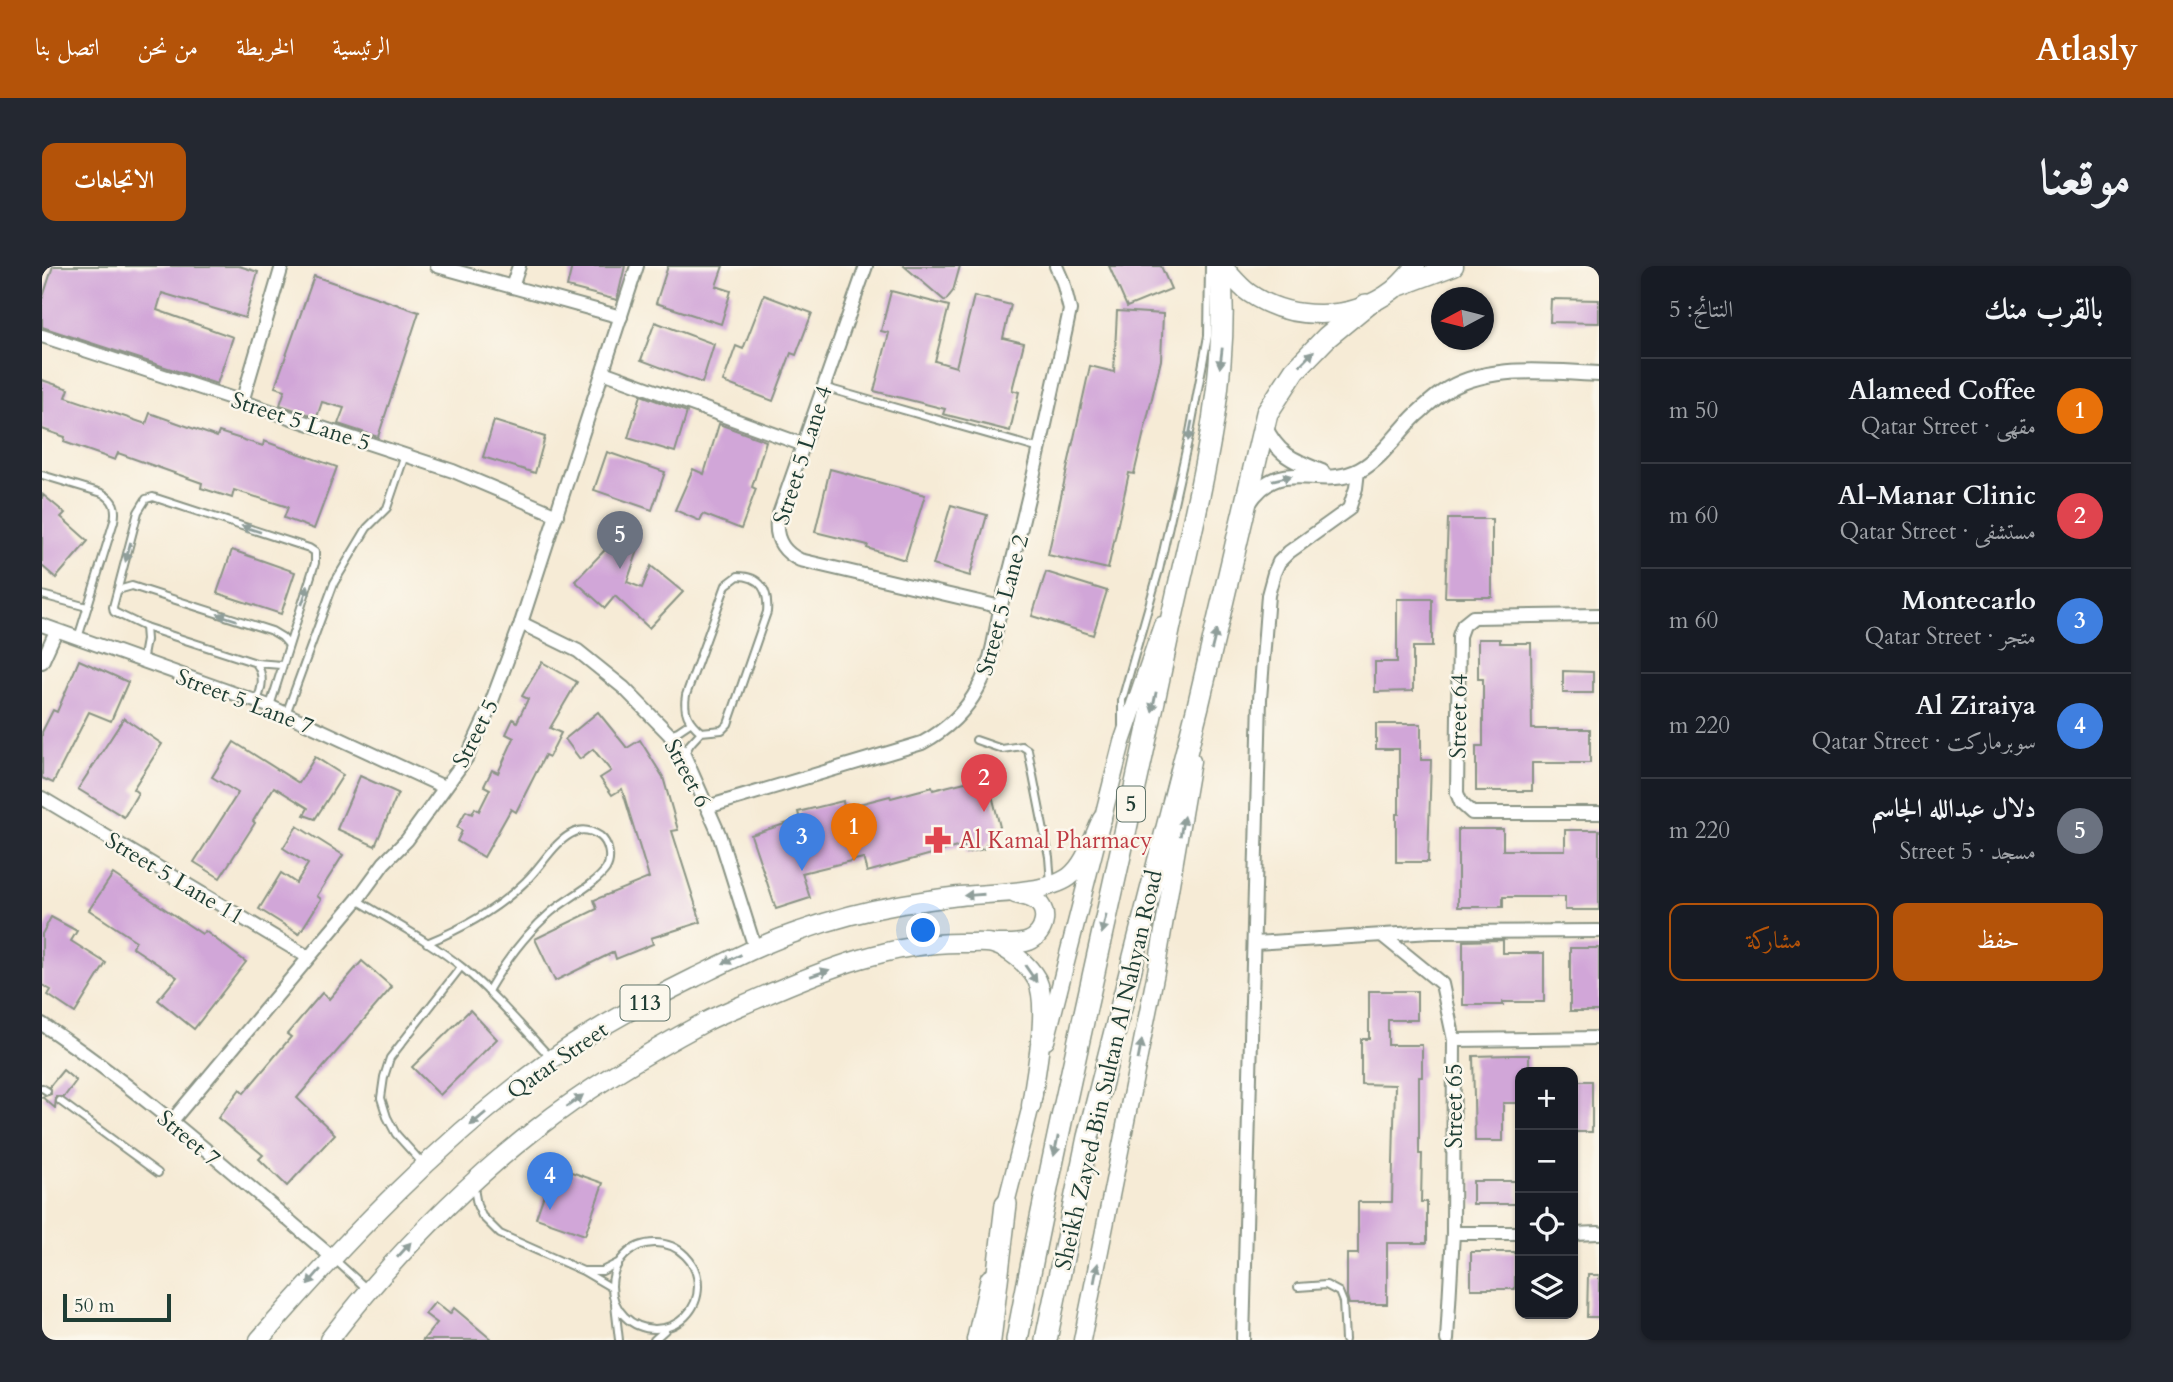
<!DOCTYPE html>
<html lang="ar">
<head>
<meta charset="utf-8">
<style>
	body { margin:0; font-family:Cardo,Amiri,serif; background:#242831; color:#f1f3f6; direction:rtl }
	.controls { position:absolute; right:21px; bottom:21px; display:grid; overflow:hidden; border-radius:14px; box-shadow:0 2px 5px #0004 }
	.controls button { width:63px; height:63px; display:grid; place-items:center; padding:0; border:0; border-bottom:2px solid #363941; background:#171b24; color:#f1f3f6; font:35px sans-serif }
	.compass { position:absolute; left:1389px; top:21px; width:63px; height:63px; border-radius:50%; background:#171b24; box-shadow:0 2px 5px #0004; rotate:263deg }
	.scale { position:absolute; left:21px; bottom:18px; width:108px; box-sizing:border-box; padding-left:7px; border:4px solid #1f3d34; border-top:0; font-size:19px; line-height:24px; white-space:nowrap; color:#1f3d34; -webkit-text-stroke:5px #fbf7ec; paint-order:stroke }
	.you { position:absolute; left:882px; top:665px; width:24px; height:24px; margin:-18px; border:5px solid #fff; border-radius:50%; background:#1a73e8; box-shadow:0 0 0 10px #1a73e833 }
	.badge { display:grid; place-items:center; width:46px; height:46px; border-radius:50%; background:#b45309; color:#fff; font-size:23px; font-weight:700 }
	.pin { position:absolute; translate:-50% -58px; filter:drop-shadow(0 2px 4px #0008) }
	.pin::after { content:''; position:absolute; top:37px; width:24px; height:21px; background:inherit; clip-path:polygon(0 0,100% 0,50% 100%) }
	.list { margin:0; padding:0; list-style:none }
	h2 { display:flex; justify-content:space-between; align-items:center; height:91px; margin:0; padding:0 28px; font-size:30px }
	h2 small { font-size:23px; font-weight:400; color:#9ea1a6 }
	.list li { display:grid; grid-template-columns:46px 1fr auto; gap:21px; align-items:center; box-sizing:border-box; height:105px; padding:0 28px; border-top:2px solid #363941 }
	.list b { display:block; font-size:26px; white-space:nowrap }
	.list p { margin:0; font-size:23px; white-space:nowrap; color:#9ea1a6 }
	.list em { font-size:23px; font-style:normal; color:#9ea1a6 }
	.actions { display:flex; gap:14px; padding:21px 28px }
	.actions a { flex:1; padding:16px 0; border:2px solid #b45309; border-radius:14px; text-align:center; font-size:24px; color:#b45309 }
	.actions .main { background:#b45309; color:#fff }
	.icon { flex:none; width:38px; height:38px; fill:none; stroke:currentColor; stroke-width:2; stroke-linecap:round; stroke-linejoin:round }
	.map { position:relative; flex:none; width:1557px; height:1074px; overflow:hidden; direction:ltr; border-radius:14px }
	header { display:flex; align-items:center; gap:42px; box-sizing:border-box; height:98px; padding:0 35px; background:#b45309; color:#fff }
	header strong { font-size:33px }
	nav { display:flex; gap:38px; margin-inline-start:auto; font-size:24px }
	.intro { display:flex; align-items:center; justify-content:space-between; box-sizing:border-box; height:168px; padding:0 42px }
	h1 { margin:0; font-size:49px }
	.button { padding:18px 32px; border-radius:14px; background:#b45309; color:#fff; font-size:24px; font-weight:700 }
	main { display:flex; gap:42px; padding:0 42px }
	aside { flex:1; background:#171b24; border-radius:14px; box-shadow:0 2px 5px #0004 }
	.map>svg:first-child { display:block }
</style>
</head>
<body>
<header>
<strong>Atlasly</strong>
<nav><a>الرئيسية</a><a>الخريطة</a><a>من نحن</a><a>اتصل بنا</a></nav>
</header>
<div class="intro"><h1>موقعنا</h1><a class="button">الاتجاهات</a></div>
<main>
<aside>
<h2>بالقرب منك<small>النتائج: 5</small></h2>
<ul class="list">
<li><span class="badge" style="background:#e8710a">1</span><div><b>Alameed Coffee</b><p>مقهى · Qatar Street</p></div><em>50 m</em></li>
<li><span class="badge" style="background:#e0444e">2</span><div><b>Al-Manar Clinic</b><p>مستشفى · Qatar Street</p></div><em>60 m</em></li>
<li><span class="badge" style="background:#3f7fe0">3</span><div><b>Montecarlo</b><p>متجر · Qatar Street</p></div><em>60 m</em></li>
<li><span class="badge" style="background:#3f7fe0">4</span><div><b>Al Ziraiya</b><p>سوبرماركت · Qatar Street</p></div><em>220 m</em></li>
<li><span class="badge" style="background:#6b7280">5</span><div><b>دلال عبدالله الجاسم</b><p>مسجد · Street 5</p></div><em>220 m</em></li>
</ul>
<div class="actions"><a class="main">حفظ</a><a>مشاركة</a></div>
</aside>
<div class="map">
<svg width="1557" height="1074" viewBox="0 0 1557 1074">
	<rect width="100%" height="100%" fill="#fbf7ec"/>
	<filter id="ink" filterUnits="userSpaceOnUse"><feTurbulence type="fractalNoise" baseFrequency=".0143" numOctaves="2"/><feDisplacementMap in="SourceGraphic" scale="14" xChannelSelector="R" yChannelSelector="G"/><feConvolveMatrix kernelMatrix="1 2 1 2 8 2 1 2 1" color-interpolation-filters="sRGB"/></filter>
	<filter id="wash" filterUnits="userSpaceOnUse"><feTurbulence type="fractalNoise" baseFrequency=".00686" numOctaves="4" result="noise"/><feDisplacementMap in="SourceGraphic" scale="28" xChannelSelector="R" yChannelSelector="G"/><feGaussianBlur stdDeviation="1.57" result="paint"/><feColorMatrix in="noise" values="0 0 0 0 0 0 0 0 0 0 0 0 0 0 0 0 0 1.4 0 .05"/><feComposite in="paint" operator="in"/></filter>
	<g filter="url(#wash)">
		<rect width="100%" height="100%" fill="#f6ebd6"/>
		<g id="blocks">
			<g fill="#d1a6d8">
				<polygon points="11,0 197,0 216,6 203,52 120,27 115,44 191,71 175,118 0,61 0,34"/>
				<polygon points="530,0 583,0 575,34 525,21"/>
				<polygon points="626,0 681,0 674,20 689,25 679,58 614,37"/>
				<polygon points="862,0 918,0 911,25 903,35"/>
				<polygon points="1067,0 1119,0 1129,23 1085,41"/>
				<polygon points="272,10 377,46 336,171 296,158 302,142 280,136 275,151 238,139 243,124 233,121"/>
				<polygon points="849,25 907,40 893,95 914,101 932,30 969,39 961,72 982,77 970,124 977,126 968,165 901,148 903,143 832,125 847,67 839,65"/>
				<polygon points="722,29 770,47 754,89 749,87 731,135 681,116 694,80 701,83"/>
				<polygon points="1509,33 1557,34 1557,57 1508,56"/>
				<polygon points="1075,45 1121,48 1119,94 1092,208 1087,207 1066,303 1006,289 1048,100 1072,106"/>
				<polygon points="613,56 672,78 660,117 599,94"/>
				<polygon points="0,114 27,123 24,131 104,158 108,147 175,171 177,166 221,180 222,175 295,201 272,263 242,252 246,241 192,224 190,232 159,222 160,217 76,187 73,194 22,176 23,171 0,163"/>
				<polygon points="599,129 645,146 633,186 586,172"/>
				<polygon points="452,155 503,171 493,207 441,191"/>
				<polygon points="677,158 724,175 710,221 714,223 699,263 661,248 658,255 633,244 651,203 662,208"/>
				<polygon points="565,186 623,206 610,244 552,224"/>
				<polygon points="788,203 883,229 863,294 825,282 826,279 773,266"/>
				<polygon points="0,228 23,247 19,251 46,275 14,312 0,300"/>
				<polygon points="909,239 945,249 928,310 891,299"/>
				<polygon points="1406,253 1450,253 1450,331 1403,331"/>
				<polygon points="585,261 600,273 585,316 600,322 609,300 641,326 607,362 573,330 563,342 533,315"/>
				<polygon points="190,284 253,306 239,348 175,327"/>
				<polygon points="1004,306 1065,325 1051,369 990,350"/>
				<polygon points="1355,333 1390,333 1390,381 1371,381 1371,425 1333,426 1333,396 1355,396"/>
				<polygon points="1436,373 1458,373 1458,377 1489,377 1490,463 1548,463 1548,497 1490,497 1490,525 1434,525 1434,480 1441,480 1441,413 1436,413"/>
				<polygon points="37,394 86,416 69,455 47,446 11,517 0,512 0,466 11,444 15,446"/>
				<polygon points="500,396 535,416 508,462 519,467 507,491 503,489 474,546 469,543 442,591 415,575 420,565 415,561 424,545 430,548 433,542 437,545 448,523 442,520 450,504 456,507 472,472 464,468 471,453 475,456 486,433 480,430"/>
				<polygon points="1521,405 1551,406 1551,427 1521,427"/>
				<polygon points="556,446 585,482 598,474 621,511 636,564 630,565 659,656 609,672 611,678 574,693 572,686 513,715 493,673 555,643 552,634 607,612 580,523 570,529 558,512 569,505 551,483 538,493 523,473"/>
				<polygon points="82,452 120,478 91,523 96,527 82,551 36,523"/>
				<polygon points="1334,458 1379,458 1379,494 1389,494 1386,596 1354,596 1354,548 1357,548 1357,483 1334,483"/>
				<polygon points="192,476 257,517 273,491 301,509 273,553 262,549 266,542 232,521 211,555 213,557 178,612 152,596 196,527 170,511"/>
				<polygon points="318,510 356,527 333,580 295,563"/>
				<polygon points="923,516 948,521 958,561 941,583 924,587 922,579 825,606 821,592 760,607 768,632 734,643 709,569 758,553 756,546 801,535 802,542 848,530 849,532 890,521 891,524"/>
				<polygon points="255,560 301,589 275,630 279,633 257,668 217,643 239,607 254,617 266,598 241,582"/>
				<polygon points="1416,563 1461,563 1461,584 1523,584 1523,564 1557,564 1557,644 1523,644 1523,631 1461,631 1461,641 1416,641"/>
				<polygon points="71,608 160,668 163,665 204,696 152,763 116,734 135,711 90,681 94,675 47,644"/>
				<polygon points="9,651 35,665 29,675 64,697 33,747 6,729 9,724 0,719 0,668"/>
				<polygon points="1461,674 1461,687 1502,687 1502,736 1461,736 1461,739 1421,739 1421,675"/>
				<rect x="1528" y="682" width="29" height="63"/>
				<polygon points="320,695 350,721 255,832 293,868 245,920 217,893 221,889 176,852 198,823 202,827 249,771 245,768 280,727 287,733"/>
				<polygon points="1327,725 1375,725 1375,754 1346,754 1346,779 1380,779 1380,811 1377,811 1377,888 1380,888 1379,936 1385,936 1385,977 1345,977 1345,1038 1307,1038 1305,1030 1305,988 1316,988 1316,936 1350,936 1353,819 1319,818 1319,773 1327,773"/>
				<polygon points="428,744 455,773 398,829 370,801"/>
				<polygon points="1470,789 1487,789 1487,806 1478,806 1478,837 1461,837 1461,875 1433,875 1431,790"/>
				<polygon points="21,804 34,815 22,831 14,831 13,842 0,831 9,828 8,820"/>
				<rect x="1531" y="815" width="19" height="51"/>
				<polygon points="512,900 561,917 543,969 494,952"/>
				<rect x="1431" y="915" width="45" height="23"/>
				<rect x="1429" y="986" width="44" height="37"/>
				<polygon points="1546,1009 1557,1009 1557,1051 1545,1051"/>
				<polygon points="393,1036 408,1048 412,1042 450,1074 381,1074 395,1057 383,1048"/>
			</g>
		</g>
	</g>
	<g filter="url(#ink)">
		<use href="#blocks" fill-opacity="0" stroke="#8a9485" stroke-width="2"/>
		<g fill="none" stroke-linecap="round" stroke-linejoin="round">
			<defs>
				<g id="service">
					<polyline points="781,121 998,183"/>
					<path d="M0 209 60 227C72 234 75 242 72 255L36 372"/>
					<path d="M696 310C719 310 727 325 725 346L686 458 680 464 659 466C646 455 641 446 644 429L684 319Z"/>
					<polyline points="76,324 90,320 230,365 240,371 246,378"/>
					<polyline points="0,329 45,341"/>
					<polyline points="100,396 104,374 103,361"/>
					<path d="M214 397C223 410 220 422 215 435"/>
					<polyline points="228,440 273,297 273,286 267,282 111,231 104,233 96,246 71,341 72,346 103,361 214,397 239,399"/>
					<polyline points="244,448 292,317 325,262 345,242 363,189"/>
					<polyline points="1080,460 1080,434 1117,304 1148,166 1166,70 1167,0"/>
					<polyline points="627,468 636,465 648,457"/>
					<polyline points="934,474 960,483 980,480 986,484 1007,591 1009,618"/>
					<polyline points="642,489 648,478 659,466"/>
					<path d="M315 634C351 656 389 676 421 702 453 729 480 761 509 792"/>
					<path d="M385 677C422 662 456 643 484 615 500 600 513 574 533 566 542 562 550 565 558 570 567 577 570 593 564 603 553 619 524 633 509 646 483 668 463 696 446 725"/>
					<polyline points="0,822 5,825"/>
					<polyline points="18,835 116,907"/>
					<polyline points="381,898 354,868 345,851 339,832 342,811 348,792 419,701"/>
					<polyline points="432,922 435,939 440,950 458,968 541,1005 570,1022"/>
					<circle cx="613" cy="1020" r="43"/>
					<polyline points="292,993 325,1023"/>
					<polyline points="543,1005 560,1005 576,997"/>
					<polyline points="1256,1021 1284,1019 1297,1026 1301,1036 1303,1074"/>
					<polyline points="573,1039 577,1074"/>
					<polyline points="612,1074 623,1064"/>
				</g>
				<g id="minor">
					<polyline points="395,0 579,51"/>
					<path d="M824 0 735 254C733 273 741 286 758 294L959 341"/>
					<polyline points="470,21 477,0"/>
					<polyline points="0,70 411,205 515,249"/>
					<polyline points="561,106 762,179"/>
					<polyline points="200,136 240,0"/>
					<polyline points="1557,349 1431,351 1421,359 1417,370 1415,527 1419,537 1430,547 1557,547"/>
					<polyline points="479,357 536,385 582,422 627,468 642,489 677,568 713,682"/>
					<polyline points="0,359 227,440 402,521"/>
					<polyline points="0,396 14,365"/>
					<polyline points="0,532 266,691"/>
					<path d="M665 541 880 477C904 464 923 447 936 422 951 396 953 364 960 335 986 239 1007 142 1028 44L1021 16 1014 0"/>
					<polyline points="1341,670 1400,718 1412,774 1411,967 1405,1074"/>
					<polyline points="1212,677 1390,666 1557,665"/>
					<path d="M0 758C103 827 195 911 290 991"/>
					<polyline points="1412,774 1557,772"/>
					<polyline points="129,856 315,634 342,597 365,574 425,491 445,448 479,357 595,0"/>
					<polyline points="1411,967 1478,967"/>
					<polyline points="1531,968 1557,967"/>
					<polyline points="1201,1074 1218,433 1226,329 1232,307 1237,296 1247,286 1307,243 1314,222 1316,205"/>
				</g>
				<g id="tertiary">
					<path d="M1222 159C1235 189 1252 195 1280 206"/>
					<path d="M1206 238C1238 187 1277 226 1318 204 1340 192 1356 166 1375 148 1383 141 1391 133 1400 127 1444 97 1506 106 1557 108"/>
				</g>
				<g id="secondary">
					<polyline points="1004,775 1080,476 1120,359"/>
					<polyline points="961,949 992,828"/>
					<polyline points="933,1074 947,1012"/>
					<polyline points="1040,1074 1114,706 1150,495"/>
				</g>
				<g id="primary">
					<path d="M1180 0C1189 9 1197 20 1207 27 1249 56 1311 55 1351 24 1360 17 1367 8 1374 0"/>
					<polyline points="1356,21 1412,0"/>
					<path d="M955 678C965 678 977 679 987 675 1003 668 1008 645 994 635 988 630 980 630 973 628"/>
					<path d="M217 1074C306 972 400 873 510 793 554 761 604 736 652 712 687 695 722 677 758 665 791 653 826 644 861 638 880 635 899 632 918 630 947 627 1003 628 1027 611 1044 599 1051 571 1060 553"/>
					<path d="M287 1074C347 996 416 924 494 863 546 822 605 787 663 756 680 747 699 740 717 732 781 704 852 675 924 677 932 677 943 676 951 678 967 682 987 699 995 714 1008 741 993 809 989 840"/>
				</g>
				<g id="motorway">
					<polyline points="948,1074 964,938"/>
					<path d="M975 1074C1019 838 1077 604 1126 369 1151 252 1190 120 1178 0"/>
					<polyline points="1004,1074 1046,871 1156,440 1225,147 1253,104 1285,71 1324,39"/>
				</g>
			</defs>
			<use href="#service" stroke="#8a9485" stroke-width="10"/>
			<use href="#minor" stroke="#8a9485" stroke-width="16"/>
			<use href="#tertiary" stroke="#8a9485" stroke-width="18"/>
			<use href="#secondary" stroke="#8a9485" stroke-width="19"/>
			<use href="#primary" stroke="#8a9485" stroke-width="21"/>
			<use href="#motorway" stroke="#8a9485" stroke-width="24"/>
			<use href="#service" stroke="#fff" stroke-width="6"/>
			<use href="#minor" stroke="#fff" stroke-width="12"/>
			<use href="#tertiary" stroke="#fff" stroke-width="14"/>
			<use href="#secondary" stroke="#fff" stroke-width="16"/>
			<use href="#primary" stroke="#fff" stroke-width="18"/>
			<use href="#motorway" stroke="#fff" stroke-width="21"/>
		</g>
		<defs><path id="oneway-solid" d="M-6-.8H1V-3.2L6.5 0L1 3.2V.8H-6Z" transform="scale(1.75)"/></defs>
		<g fill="#8f9e9a">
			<use href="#oneway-solid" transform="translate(1179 92) rotate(97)"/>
			<use href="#oneway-solid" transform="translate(1265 92) rotate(-46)"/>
			<use href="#oneway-solid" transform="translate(1148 165) rotate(101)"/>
			<use href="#oneway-solid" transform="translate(1240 212) rotate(-13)"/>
			<use href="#oneway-solid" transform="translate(209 263) rotate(-162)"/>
			<use href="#oneway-solid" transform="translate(86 286) rotate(105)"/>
			<use href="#oneway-solid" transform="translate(263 329) rotate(-72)"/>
			<use href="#oneway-solid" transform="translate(185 351) rotate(-162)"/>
			<use href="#oneway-solid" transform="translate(1172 374) rotate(-76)"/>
			<use href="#oneway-solid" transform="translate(1112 436) rotate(102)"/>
			<use href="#oneway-solid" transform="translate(1140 560) rotate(-80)"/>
			<use href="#oneway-solid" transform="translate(932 629) rotate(176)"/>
			<use href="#oneway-solid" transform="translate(1062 658) rotate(103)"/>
			<use href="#oneway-solid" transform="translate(690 693) rotate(154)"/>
			<use href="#oneway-solid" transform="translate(778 707) rotate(-19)"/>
			<use href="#oneway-solid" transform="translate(989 708) rotate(55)"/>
			<use href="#oneway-solid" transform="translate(1098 784) rotate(-79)"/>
			<use href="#oneway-solid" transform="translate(533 835) rotate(-36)"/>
			<use href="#oneway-solid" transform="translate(436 853) rotate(140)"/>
			<use href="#oneway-solid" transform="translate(1014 880) rotate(102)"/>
			<use href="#oneway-solid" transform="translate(362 984) rotate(-48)"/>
			<use href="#oneway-solid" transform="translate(1054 1007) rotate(-79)"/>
			<use href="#oneway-solid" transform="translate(272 1011) rotate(131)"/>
		</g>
	</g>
	<defs>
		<symbol id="pharmacy-bare" viewBox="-9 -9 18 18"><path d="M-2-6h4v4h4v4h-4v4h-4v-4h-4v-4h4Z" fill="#e0444e" stroke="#fbf7ec" stroke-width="2.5" paint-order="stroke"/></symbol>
	</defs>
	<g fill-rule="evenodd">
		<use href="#pharmacy-bare" x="877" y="555" width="38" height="38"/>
	</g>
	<g text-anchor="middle" stroke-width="5" stroke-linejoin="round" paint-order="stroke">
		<g fill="#fbf7ec" stroke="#61756b" stroke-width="2">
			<rect x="1075" y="520.5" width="28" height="35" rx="5"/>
			<rect x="578.5" y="719.5" width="49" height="35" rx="5"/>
		</g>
		<g font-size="21" font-weight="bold" fill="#1f3d34">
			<text x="1089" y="545">5</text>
			<text x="603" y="744">113</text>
		</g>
		<g font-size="23" fill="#1f3d34" stroke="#fbf7ec">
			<text transform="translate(259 155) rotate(18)" y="8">Street 5 Lane 5</text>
			<text transform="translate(760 189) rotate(-72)" y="8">Street 5 Lane 4</text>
			<text transform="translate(960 339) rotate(-75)" y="8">Street 5 Lane 2</text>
			<text transform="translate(203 435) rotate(21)" y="8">Street 5 Lane 7</text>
			<text transform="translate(1416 450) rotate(-89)" y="8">Street 64</text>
			<text transform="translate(433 467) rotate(-63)" y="8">Street 5</text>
			<text transform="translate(646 507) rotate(62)" y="8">Street 6</text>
			<text transform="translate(133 612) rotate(31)" y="8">Street 5 Lane 11</text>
			<text transform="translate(515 794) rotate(-35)" y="8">Qatar Street</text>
			<text transform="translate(1066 804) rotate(-77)" y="8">Sheikh Zayed Bin Sultan Al Nahyan Road</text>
			<text transform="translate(1412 840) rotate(-90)" y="8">Street 65</text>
			<text transform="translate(147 872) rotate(40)" y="8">Street 7</text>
		</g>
		<g font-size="23" fill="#be3a42" stroke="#fbf7ec" text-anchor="start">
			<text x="917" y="582">Al Kamal Pharmacy</text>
		</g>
	</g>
</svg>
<div class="controls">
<button>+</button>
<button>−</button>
<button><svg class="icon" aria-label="locate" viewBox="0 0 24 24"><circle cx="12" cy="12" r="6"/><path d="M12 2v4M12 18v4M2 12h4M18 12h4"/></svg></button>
<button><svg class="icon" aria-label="layers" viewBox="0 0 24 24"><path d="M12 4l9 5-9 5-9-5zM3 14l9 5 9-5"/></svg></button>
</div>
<svg class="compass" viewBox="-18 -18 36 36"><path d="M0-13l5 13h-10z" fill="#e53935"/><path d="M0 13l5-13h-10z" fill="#9ea1a6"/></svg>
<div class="scale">50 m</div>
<div class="you"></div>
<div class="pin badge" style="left:812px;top:595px;background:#e8710a">1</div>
<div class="pin badge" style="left:942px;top:546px;background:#e0444e">2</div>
<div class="pin badge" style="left:760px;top:605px;background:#3f7fe0">3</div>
<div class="pin badge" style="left:508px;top:944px;background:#3f7fe0">4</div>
<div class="pin badge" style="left:578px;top:303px;background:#6b7280">5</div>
</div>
</main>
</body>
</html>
